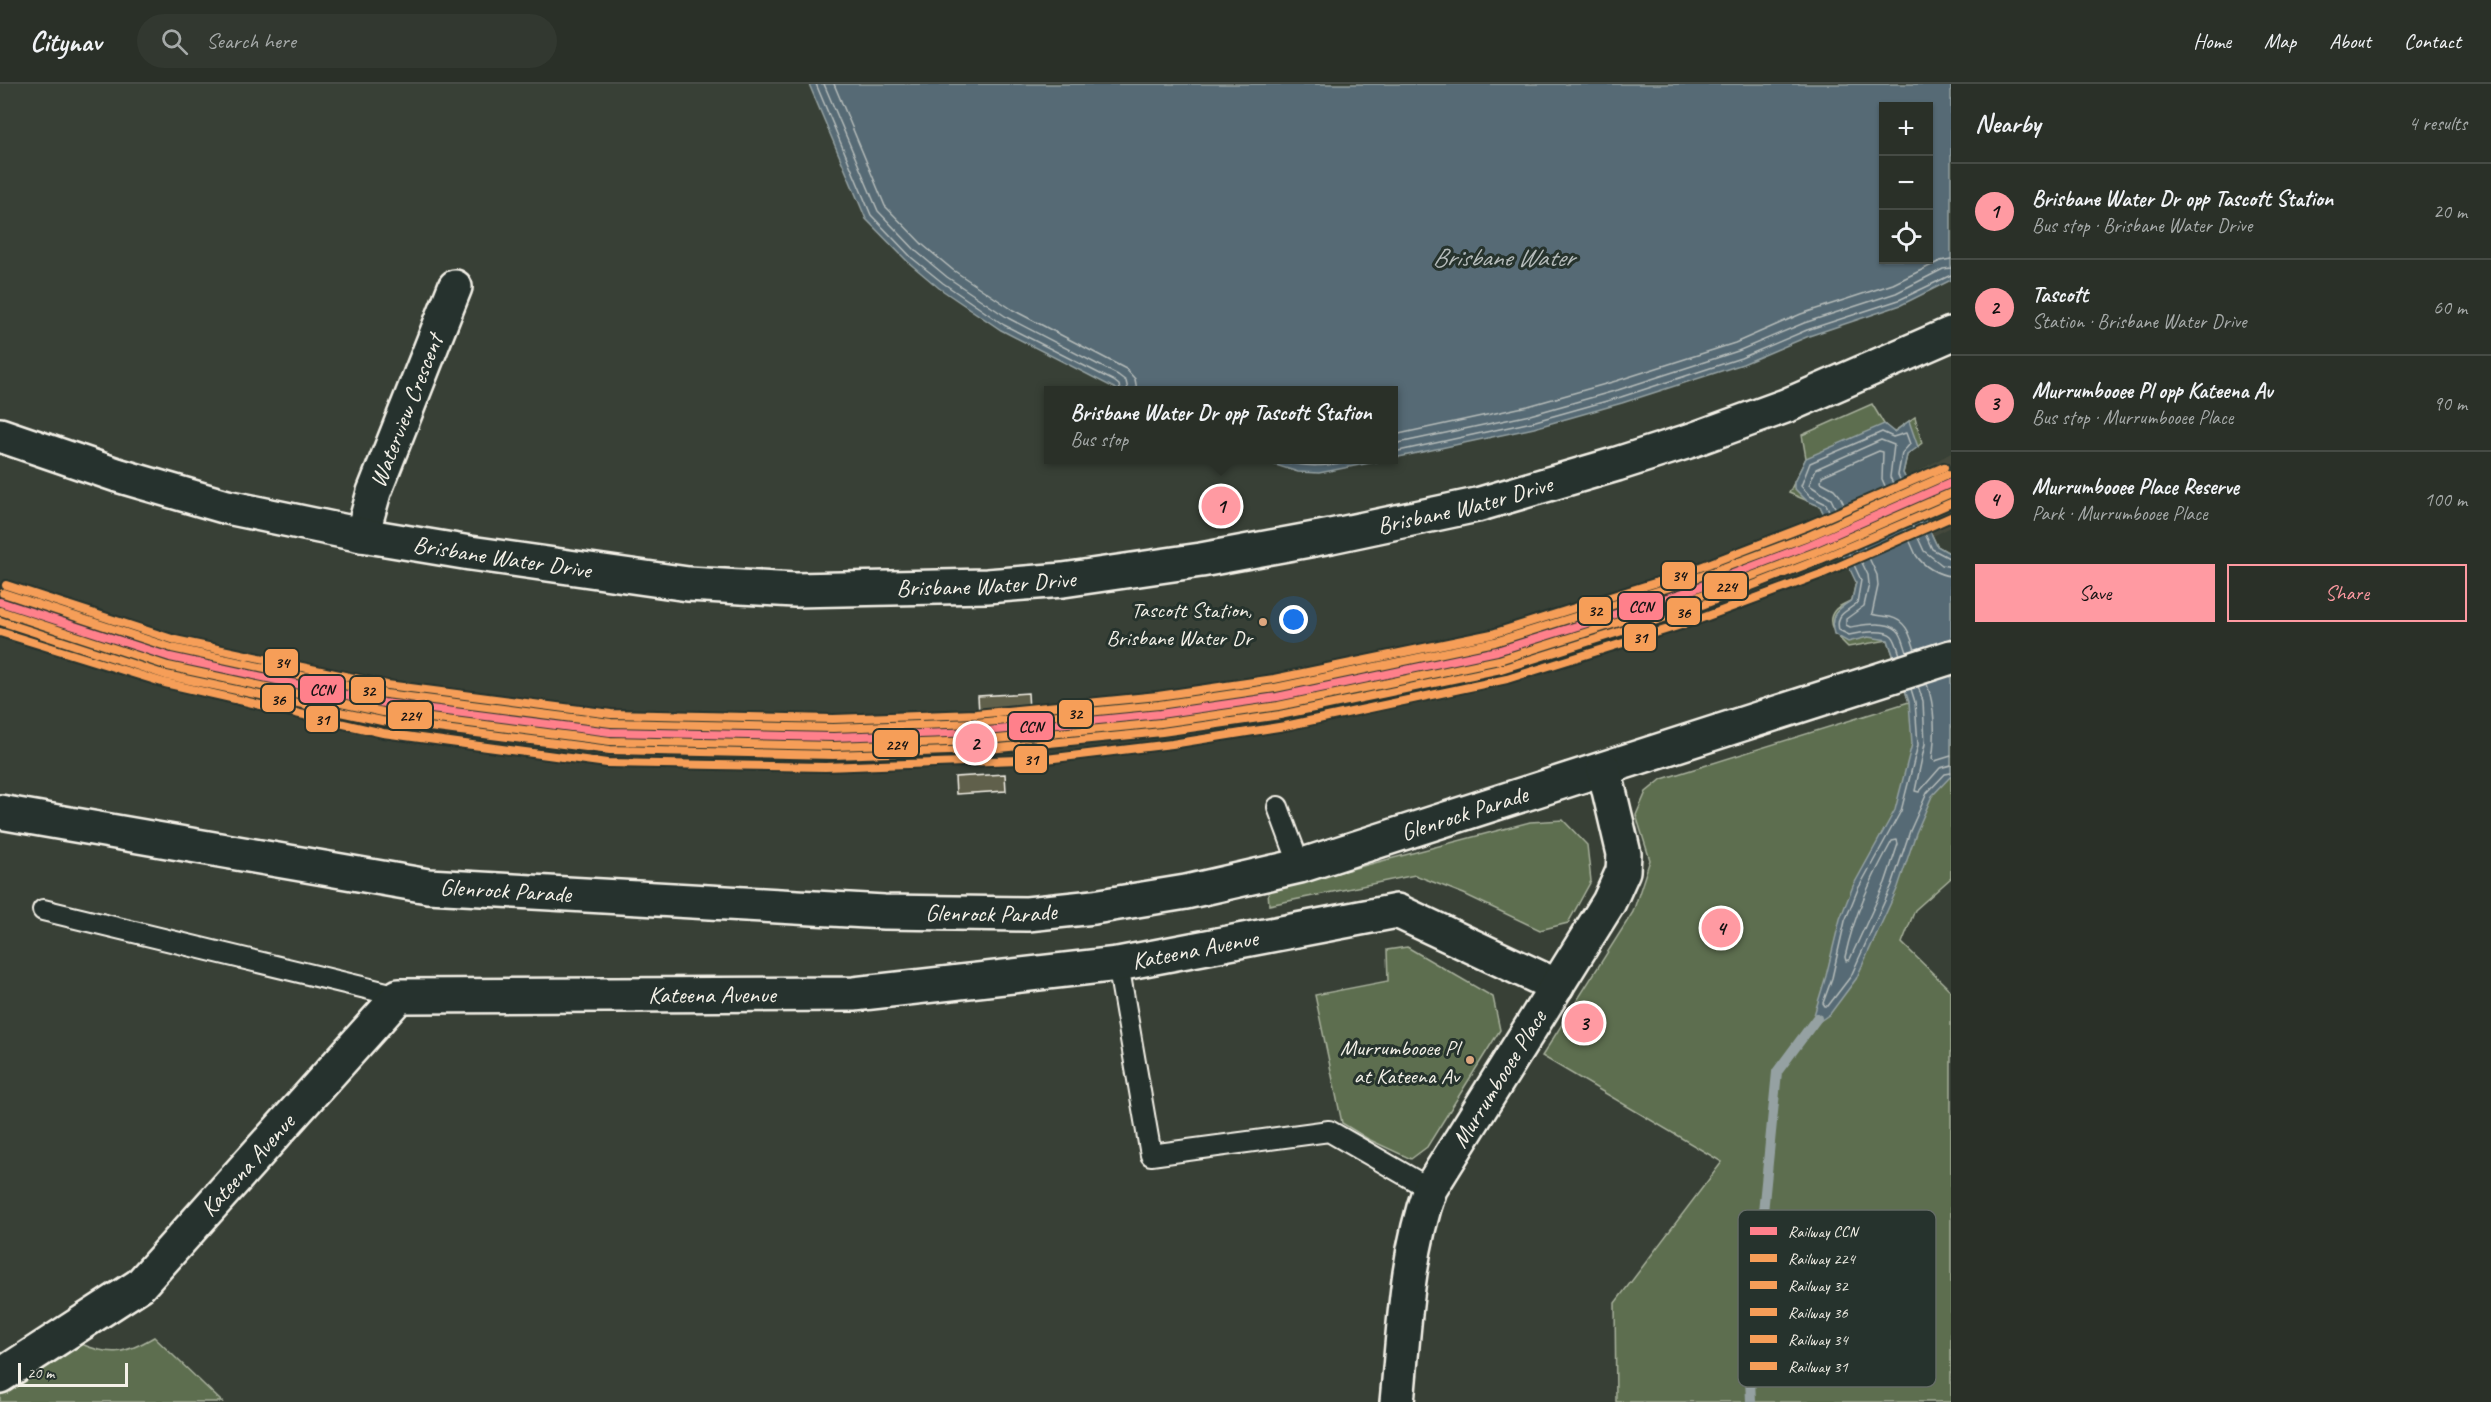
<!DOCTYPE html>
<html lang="en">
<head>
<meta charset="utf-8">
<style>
	body { margin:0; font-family:Caveat,sans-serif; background:#323830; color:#f1f3f6 }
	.controls { position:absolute; right:18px; top:18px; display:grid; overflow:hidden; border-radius:0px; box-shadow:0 2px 4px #0004 }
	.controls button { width:54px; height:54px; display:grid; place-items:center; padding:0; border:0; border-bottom:2px solid #464b45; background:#2a3028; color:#f1f3f6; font:30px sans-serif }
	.scale { position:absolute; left:18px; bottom:15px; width:110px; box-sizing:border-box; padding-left:6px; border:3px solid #f4f1e8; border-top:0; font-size:16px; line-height:21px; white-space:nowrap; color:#f4f1e8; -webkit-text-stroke:4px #26332d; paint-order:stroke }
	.you { position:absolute; left:1294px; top:536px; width:21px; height:21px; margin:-15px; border:4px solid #fff; border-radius:50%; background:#1a73e8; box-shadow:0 0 0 9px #1a73e833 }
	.badge { display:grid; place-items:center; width:39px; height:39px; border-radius:50%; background:#ff9aa2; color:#111; font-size:20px; font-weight:700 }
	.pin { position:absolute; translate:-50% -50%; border:3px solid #fff; box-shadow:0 2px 6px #0006 }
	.popup { position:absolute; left:1044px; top:302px; width:354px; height:78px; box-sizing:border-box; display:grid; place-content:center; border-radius:0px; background:#2a3028; filter:drop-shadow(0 2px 4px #0005); font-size:20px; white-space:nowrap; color:#a5a9a8 }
	.popup b { font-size:22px; color:#f1f3f6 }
	.popup::after { content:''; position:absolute; left:50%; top:100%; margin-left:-12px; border:12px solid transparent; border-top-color:#2a3028 }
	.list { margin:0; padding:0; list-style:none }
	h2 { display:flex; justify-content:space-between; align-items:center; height:78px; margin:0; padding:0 24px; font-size:26px }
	h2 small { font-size:20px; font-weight:400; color:#a5a9a8 }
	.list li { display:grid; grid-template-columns:39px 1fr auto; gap:18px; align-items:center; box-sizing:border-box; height:96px; padding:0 24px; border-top:2px solid #464b45 }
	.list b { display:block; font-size:22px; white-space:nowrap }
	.list p { margin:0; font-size:20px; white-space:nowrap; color:#a5a9a8 }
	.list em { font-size:20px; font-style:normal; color:#a5a9a8 }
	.actions { display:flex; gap:12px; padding:18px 24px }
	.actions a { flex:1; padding:14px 0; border:2px solid #ff9aa2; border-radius:0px; text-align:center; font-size:21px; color:#ff9aa2 }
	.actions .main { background:#ff9aa2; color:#111 }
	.icon { flex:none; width:33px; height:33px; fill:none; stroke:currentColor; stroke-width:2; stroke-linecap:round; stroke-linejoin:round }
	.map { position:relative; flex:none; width:1951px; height:1318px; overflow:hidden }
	header { display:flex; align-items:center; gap:36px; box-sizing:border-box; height:84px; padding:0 30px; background:#2a3028; border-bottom:2px solid #464b45 }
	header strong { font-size:28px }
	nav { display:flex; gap:33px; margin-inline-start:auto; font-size:21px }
	.search { width:420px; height:54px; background:#323830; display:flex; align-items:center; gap:15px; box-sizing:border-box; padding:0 21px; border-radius:33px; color:#a5a9a8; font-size:22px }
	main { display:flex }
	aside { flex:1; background:#2a3028 }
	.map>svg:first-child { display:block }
</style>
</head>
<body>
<header>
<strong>Citynav</strong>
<div class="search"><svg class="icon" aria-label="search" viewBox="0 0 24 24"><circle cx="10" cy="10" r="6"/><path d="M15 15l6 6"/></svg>Search here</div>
<nav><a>Home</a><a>Map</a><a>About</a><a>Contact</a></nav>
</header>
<main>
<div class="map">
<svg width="1951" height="1318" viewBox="0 0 1951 1318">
	<rect width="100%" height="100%" fill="#384036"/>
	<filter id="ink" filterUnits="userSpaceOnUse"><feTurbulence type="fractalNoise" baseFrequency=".0167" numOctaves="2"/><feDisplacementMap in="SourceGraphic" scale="12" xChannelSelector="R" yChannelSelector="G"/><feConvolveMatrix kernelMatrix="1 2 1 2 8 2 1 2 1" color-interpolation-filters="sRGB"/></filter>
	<g filter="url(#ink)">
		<polygon fill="#444a3c" points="1951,369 1951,443 1933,452 1906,394"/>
		<g fill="#5d6e50" stroke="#a8b09c" stroke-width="1.5">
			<path d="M1872 320 1884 340 1893 348 1915 333 1922 359 1907 371 1903 389 1937 462 1951 470V794L1915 826 1902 859 1951 907V1318H1616L1615 1219 1722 1078 1542 972 1633 828 1650 776 1636 731 1646 708 1662 695 1909 618 1888 556 1848 563C1839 554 1823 540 1835 526 1838 522 1847 519 1852 516L1856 497 1820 422 1789 409 1806 374 1802 351Z"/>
			<polygon points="1563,736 1587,761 1591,797 1568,839 1540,846 1464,810 1415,791 1269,821 1268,807 1530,738"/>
			<polygon points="1407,863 1493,913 1500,946 1427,1063 1411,1075 1368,1055 1342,1039 1315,911 1388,897 1387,866"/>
			<path d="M154 1253 222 1318H0V1311L79 1259C111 1273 125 1270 154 1253Z"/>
		</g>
		<g fill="#566b74" stroke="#95a1a2" stroke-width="1.5" fill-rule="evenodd">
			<path d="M809 0H1951V196L1901 221 1809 252 1743 280 1622 319 1534 344 1394 374V306H1118L1001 246 939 204 908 178 866 135ZM1884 22H1928V176H1884Z"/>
			<path d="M1909 337 1918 363 1907 371 1903 389 1937 462 1951 470V692L1932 712 1916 749 1898 803 1856 895 1830 930 1810 944 1826 892 1840 835 1853 802 1895 726 1912 660 1909 618 1888 556 1868 553 1848 558 1834 550C1829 531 1836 526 1852 516L1856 498 1820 422 1807 417 1794 404V398L1806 374 1884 340 1894 348Z"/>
			<polygon points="1260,376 1385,376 1319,389 1298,388"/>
		</g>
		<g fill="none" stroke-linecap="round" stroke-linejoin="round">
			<g stroke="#b5bbba" stroke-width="1.5">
				<polyline points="816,0 871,131 912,174 943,199 1004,241 1114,297 1119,301 1120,306"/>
				<polyline points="824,0 878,127 917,168 947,193 1008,234 1118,291 1126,297 1128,306"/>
				<polyline points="834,0 885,122 923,161 953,186 1013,226 1126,285 1135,295 1137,306"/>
				<polyline points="1394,351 1528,322 1616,297 1735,259 1801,230 1893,200 1940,177 1951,175"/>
				<polyline points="1394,360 1530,331 1618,306 1738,267 1804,239 1896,209 1943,185 1951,184"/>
				<polyline points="1394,368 1532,338 1621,313 1741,274 1807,246 1899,216 1951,191"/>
				<path d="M1279 376C1310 385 1326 382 1356 376"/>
				<path d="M1915 566C1910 551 1907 537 1890 533 1884 532 1877 532 1872 530L1878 502 1877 491 1840 412 1834 405 1821 398 1822 392 1879 367 1883 368 1882 395 1916 471C1923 482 1938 491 1951 492"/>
				<path d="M1907 568C1904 561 1903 551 1897 546 1886 536 1863 541 1850 543L1846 541V535L1864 522 1869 500 1868 491 1831 415 1809 401 1816 385 1881 356 1894 361 1890 393 1924 467 1942 481 1951 483"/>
				<path d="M1900 571C1898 565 1896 556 1892 552 1884 544 1859 549 1849 551L1839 546C1835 529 1847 528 1857 519L1861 496 1826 420 1810 412 1801 402 1810 379 1882 348 1893 353 1906 349 1910 360 1902 369 1898 391 1932 465 1951 475"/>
				<path d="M1927 600C1935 623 1936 651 1932 675L1935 677 1951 672"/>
				<polyline points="1918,602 1923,617 1925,660 1915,707 1919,708 1940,684 1951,681"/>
				<polyline points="1911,605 1915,618 1918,661 1901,727 1858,805 1845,837 1832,894 1823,919 1825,922 1828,922 1851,892 1892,801 1910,747 1927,709 1945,690 1951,689"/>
				<path d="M1897 756 1898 760 1885 799 1850 875 1846 877 1845 873C1854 831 1871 795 1892 757Z"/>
			</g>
			<polyline stroke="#95a1a2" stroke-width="10" points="1751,1318 1749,1269 1777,988 1817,934"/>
		</g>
		<g fill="#61604b" stroke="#f4f1e8" stroke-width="1.5">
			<polygon points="1028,609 1029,626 979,629 978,612"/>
			<polygon points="1005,690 1006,707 956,710 955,693"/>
		</g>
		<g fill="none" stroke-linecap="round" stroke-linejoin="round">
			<defs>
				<g id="lane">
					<polyline points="1278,723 1300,782"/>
					<polyline points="43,826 399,912"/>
					<polyline points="1118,880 1151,1071 1329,1047 1430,1105"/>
				</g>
				<g id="street">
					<path id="s1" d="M362 451 374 408 455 203"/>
					<path id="s2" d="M0 728 428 802 884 828 1027 830 1094 823 1186 808 1300 782 1951 573"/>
					<path id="s3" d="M0 1292 140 1201 399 912 854 910 1118 880 1397 827 1557 902"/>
					<path id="s4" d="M1397 1318C1404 1248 1406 1172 1430 1105L1609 818 1623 787 1624 770 1604 685"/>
				</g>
				<g id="secondary">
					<path id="s5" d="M0 351 117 391 227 423 362 451 470 469 688 500 795 506 987 502 1063 496 1201 476 1331 452 1477 421 1617 380 1692 356 1788 321 1951 250"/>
				</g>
			</defs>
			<use href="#lane" stroke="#f4f1e8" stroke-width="24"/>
			<use href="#street" stroke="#f4f1e8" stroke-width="38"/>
			<use href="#secondary" stroke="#f4f1e8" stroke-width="38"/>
			<use href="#lane" stroke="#26332d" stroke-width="20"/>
			<use href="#street" stroke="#26332d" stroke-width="33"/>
			<use href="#secondary" stroke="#26332d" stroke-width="33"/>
			<defs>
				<polyline id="rail-1" points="0,518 170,573 384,619 610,648 833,653 977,648 1160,630 1277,613 1497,567 1683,509 1814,459 1951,399"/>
				<polyline id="rail-2" points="0,527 168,582 383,628 610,657 833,662 977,657 1161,639 1278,622 1499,576 1686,517 1818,467 1951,409"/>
				<polyline id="rail-3" points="3,509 172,564 386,610 611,639 833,644 976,639 1159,621 1275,604 1495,558 1680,500 1811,451 1947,391"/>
				<polyline id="rail-4" points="0,537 166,591 382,637 610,666 833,671 978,666 1162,648 1280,631 1501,585 1689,526 1821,475 1951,419"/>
				<polyline id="rail-5" points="6,501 175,556 387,601 611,630 833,635 976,630 1158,612 1274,595 1492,550 1677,492 1807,442 1944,383"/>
				<polyline id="rail-6" points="0,548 165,599 383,649 607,679 825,683 1046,675 1172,660 1285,642 1507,595 1694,537 1821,490 1951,433"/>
			</defs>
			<use href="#rail-1" stroke="#26332d" stroke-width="12"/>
			<use href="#rail-2" stroke="#26332d" stroke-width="12"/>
			<use href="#rail-3" stroke="#26332d" stroke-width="12"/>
			<use href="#rail-4" stroke="#26332d" stroke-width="12"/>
			<use href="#rail-5" stroke="#26332d" stroke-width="12"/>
			<use href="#rail-6" stroke="#26332d" stroke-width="12"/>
			<use href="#rail-1" stroke="#ff808b" stroke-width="8"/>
			<use href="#rail-2" stroke="#f69e58" stroke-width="8"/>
			<use href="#rail-3" stroke="#f69e58" stroke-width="8"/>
			<use href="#rail-4" stroke="#f69e58" stroke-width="8"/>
			<use href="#rail-5" stroke="#f69e58" stroke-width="8"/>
			<use href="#rail-6" stroke="#f69e58" stroke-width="8"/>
		</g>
	</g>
	<g fill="#dfa77e" stroke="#26332d" stroke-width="2">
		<circle cx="1263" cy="538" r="5"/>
		<circle cx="1470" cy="976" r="5"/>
	</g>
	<g text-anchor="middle" stroke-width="6" stroke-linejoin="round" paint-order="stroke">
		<g font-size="22" fill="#f4f1e8" stroke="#26332d" text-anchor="end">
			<text x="1252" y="533">Tascott Station,<tspan x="1252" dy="28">Brisbane Water Dr</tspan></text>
			<text x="1459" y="971">Murrumbooee Pl<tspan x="1459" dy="28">at Kateena Av</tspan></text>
		</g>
		<g font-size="24" fill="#f4f1e8" stroke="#26332d">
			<text dy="8" stroke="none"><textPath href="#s1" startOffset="132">Waterview Crescent</textPath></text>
			<text dy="8" stroke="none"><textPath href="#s5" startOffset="1490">Brisbane Water Drive</textPath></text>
			<text dy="8" stroke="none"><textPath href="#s5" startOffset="518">Brisbane Water Drive</textPath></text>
			<text dy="8" stroke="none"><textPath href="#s5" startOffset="1004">Brisbane Water Drive</textPath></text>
			<text dy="8" stroke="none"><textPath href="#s2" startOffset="1484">Glenrock Parade</textPath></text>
			<text dy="8" stroke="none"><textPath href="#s2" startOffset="512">Glenrock Parade</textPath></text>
			<text dy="8" stroke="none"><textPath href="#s2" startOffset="998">Glenrock Parade</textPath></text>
			<text dy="8" stroke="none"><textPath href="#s3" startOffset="1354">Kateena Avenue</textPath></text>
			<text dy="8" stroke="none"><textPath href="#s3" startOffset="868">Kateena Avenue</textPath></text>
			<text dy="8" stroke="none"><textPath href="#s4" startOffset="346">Murrumbooee Place</textPath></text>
			<text dy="8" stroke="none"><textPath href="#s3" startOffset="328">Kateena Avenue</textPath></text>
		</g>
		<g font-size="26" font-style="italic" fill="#b5bbba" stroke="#26332d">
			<text x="1503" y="182">Brisbane Water</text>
		</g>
	</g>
	<rect x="1738" y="1126" width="198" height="177" rx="9" fill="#26332d" stroke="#646c65" stroke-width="1.5"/>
	<rect x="1750" y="1143" width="27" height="8" fill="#ff808b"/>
	<rect x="1750" y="1170" width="27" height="8" fill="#f69e58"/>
	<rect x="1750" y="1197" width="27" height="8" fill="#f69e58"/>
	<rect x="1750" y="1224" width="27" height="8" fill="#f69e58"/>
	<rect x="1750" y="1251" width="27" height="8" fill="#f69e58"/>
	<rect x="1750" y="1278" width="27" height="8" fill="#f69e58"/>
	<g font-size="16" fill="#f4f1e8">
		<text x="1788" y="1153">Railway CCN</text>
		<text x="1788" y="1180">Railway 224</text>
		<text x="1788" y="1207">Railway 32</text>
		<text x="1788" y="1234">Railway 36</text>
		<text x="1788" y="1261">Railway 34</text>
		<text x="1788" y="1288">Railway 31</text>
	</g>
	<g stroke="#26332d" stroke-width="2">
		<rect x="1661" y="477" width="35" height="29" rx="6" fill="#f69e58"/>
		<rect x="1703" y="488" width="45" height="28" rx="6" fill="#f69e58"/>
		<rect x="1618" y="508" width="46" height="29" rx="6" fill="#ff808b"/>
		<rect x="1578" y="512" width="34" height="29" rx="6" fill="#f69e58"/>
		<rect x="1666" y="513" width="35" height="29" rx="6" fill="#f69e58"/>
		<rect x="1623" y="539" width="34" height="29" rx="6" fill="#f69e58"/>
		<rect x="264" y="564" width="35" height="29" rx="6" fill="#f69e58"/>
		<rect x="299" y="591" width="46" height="29" rx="6" fill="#ff808b"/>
		<rect x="350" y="592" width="35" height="28" rx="6" fill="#f69e58"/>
		<rect x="261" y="600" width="34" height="29" rx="6" fill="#f69e58"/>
		<rect x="1058" y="615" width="35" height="29" rx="6" fill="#f69e58"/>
		<rect x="387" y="617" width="46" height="29" rx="6" fill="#f69e58"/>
		<rect x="305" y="621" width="34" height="28" rx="6" fill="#f69e58"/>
		<rect x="1008" y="628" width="46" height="29" rx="6" fill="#ff808b"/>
		<rect x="873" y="645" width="46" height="29" rx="6" fill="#f69e58"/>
		<rect x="1014" y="661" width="34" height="29" rx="6" fill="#f69e58"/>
	</g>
	<g font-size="16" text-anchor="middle" font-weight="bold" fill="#111">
		<text x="1679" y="497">34</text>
		<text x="1726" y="508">224</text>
		<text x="1641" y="528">CCN</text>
		<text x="1595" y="532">32</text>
		<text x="1683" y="534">36</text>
		<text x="1640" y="559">31</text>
		<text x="282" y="584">34</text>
		<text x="322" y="611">CCN</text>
		<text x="368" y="612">32</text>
		<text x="278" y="621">36</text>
		<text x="1075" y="635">32</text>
		<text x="410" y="637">224</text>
		<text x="322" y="641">31</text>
		<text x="1031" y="648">CCN</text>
		<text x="896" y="666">224</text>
		<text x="1031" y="681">31</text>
	</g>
</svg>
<div class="controls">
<button>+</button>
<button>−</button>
<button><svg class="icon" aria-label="locate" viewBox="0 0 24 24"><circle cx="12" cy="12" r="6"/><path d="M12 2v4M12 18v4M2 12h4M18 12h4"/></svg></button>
</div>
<div class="scale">20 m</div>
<div class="you"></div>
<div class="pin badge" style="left:1221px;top:422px">1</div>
<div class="popup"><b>Brisbane Water Dr opp Tascott Station</b>Bus stop</div>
<div class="pin badge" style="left:975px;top:659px">2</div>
<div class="pin badge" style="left:1584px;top:939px">3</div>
<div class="pin badge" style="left:1721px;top:844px">4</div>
</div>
<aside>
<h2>Nearby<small>4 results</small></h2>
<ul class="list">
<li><span class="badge">1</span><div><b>Brisbane Water Dr opp Tascott Station</b><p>Bus stop · Brisbane Water Drive</p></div><em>20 m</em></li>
<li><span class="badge">2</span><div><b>Tascott</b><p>Station · Brisbane Water Drive</p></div><em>60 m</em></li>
<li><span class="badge">3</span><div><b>Murrumbooee Pl opp Kateena Av</b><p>Bus stop · Murrumbooee Place</p></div><em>90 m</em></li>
<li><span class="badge">4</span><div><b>Murrumbooee Place Reserve</b><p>Park · Murrumbooee Place</p></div><em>100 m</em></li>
</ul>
<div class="actions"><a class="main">Save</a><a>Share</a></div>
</aside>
</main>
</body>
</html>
